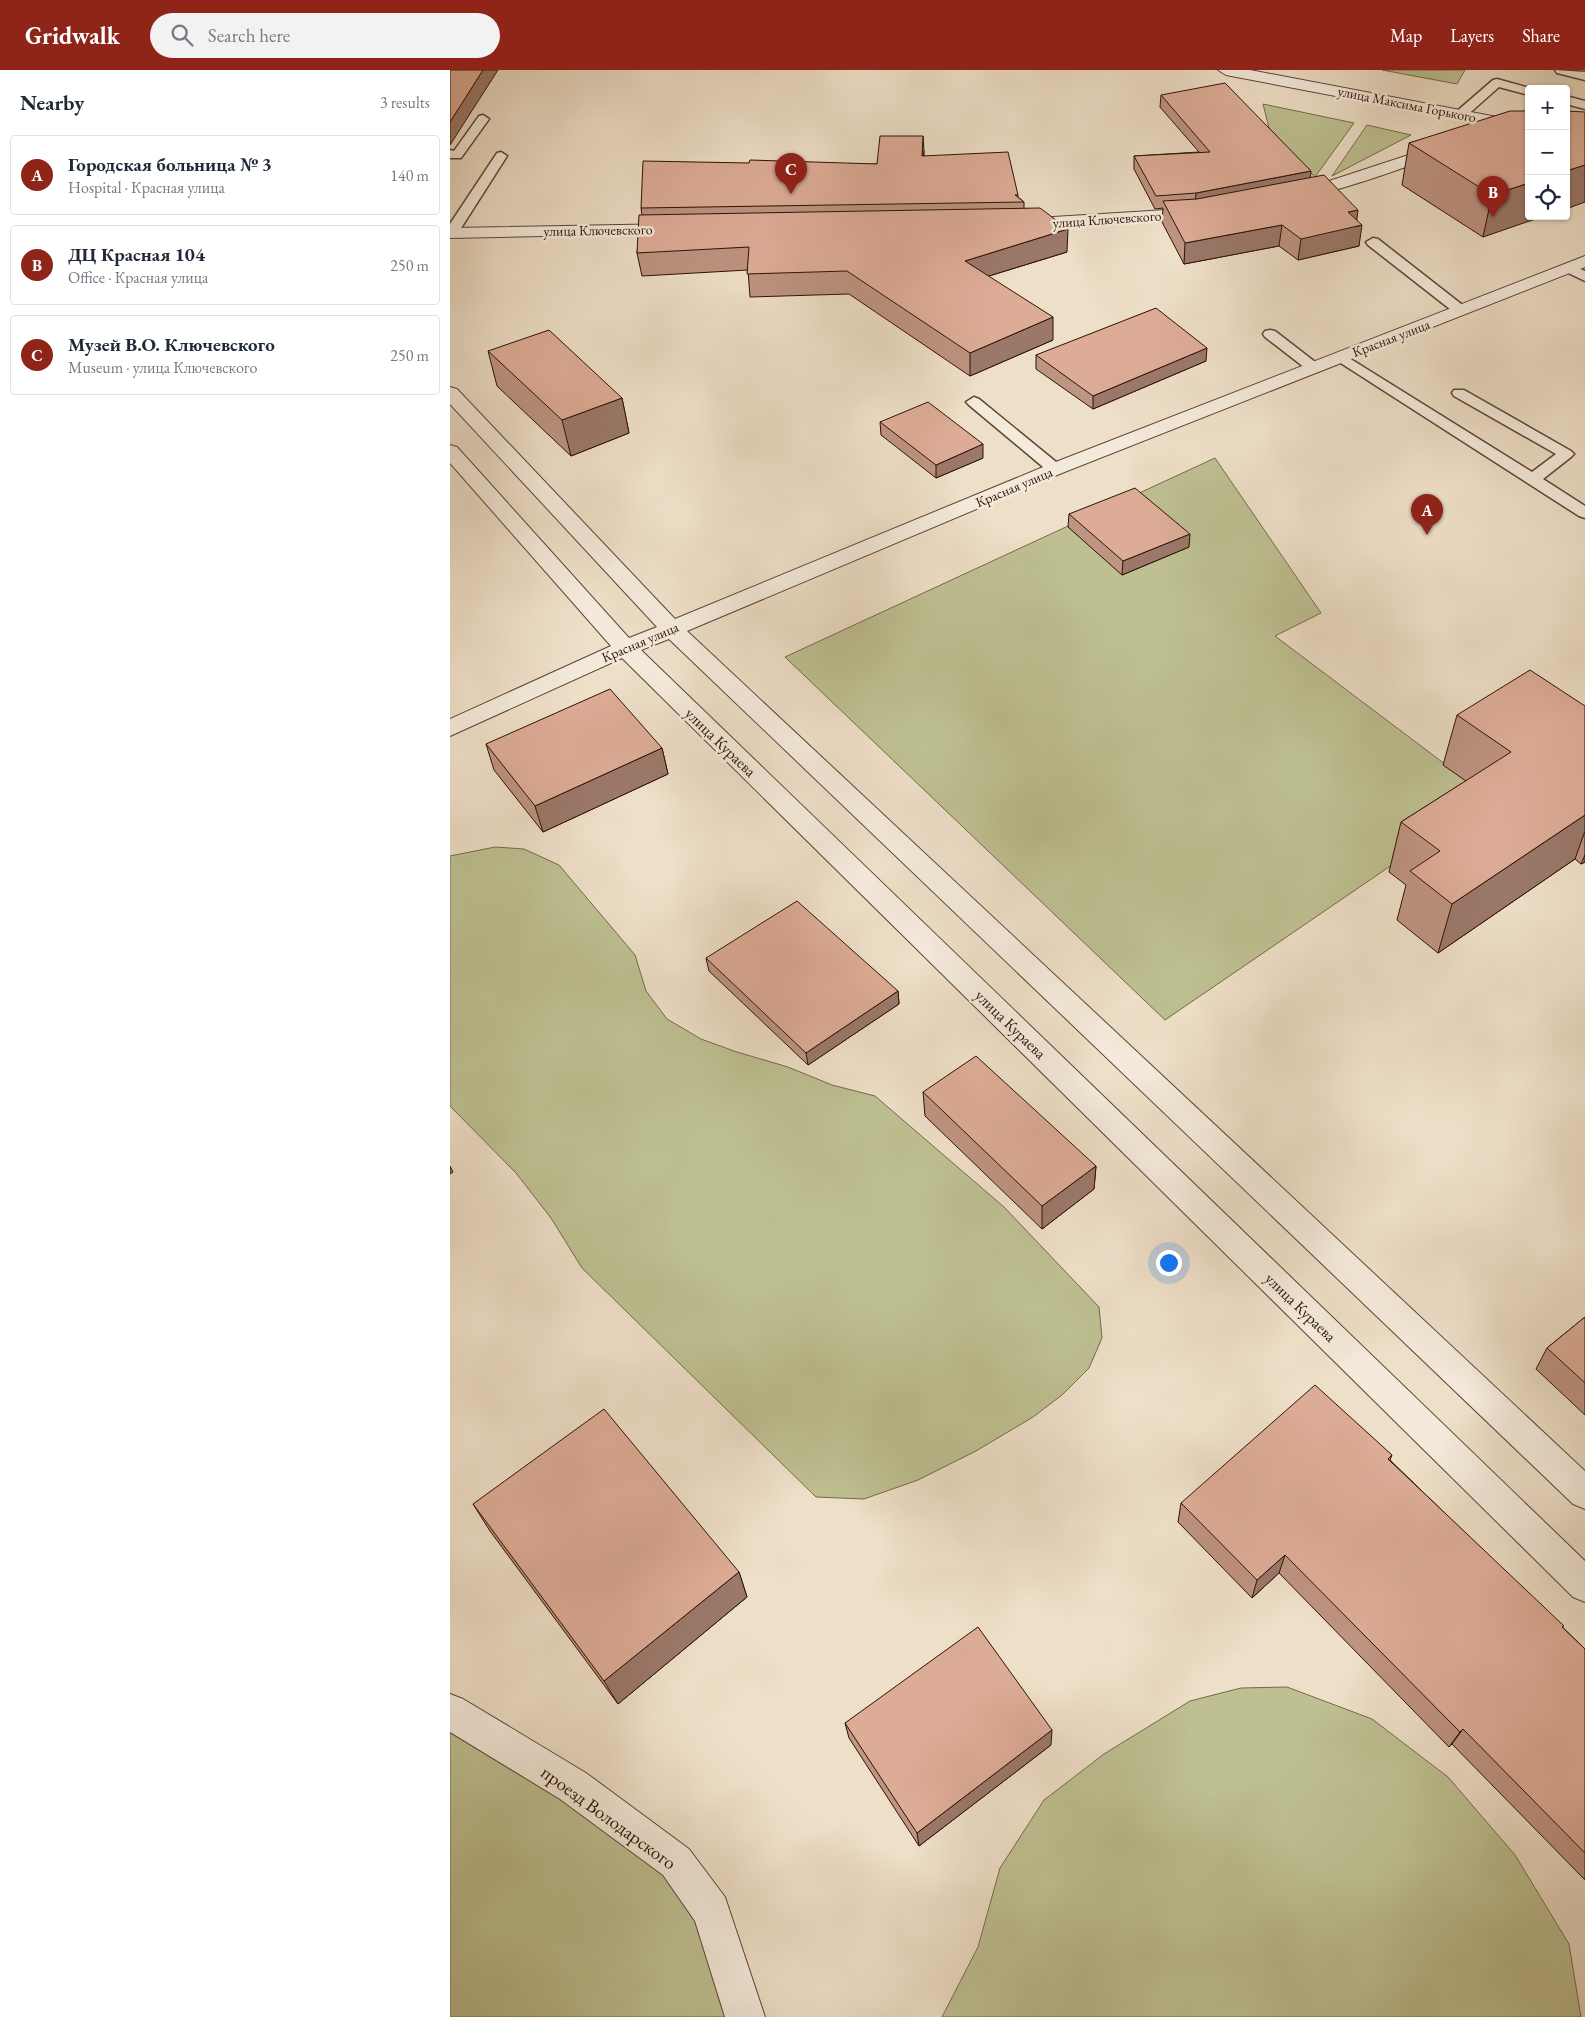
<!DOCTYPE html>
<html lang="en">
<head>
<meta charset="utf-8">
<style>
	body { margin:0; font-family:"EB Garamond",serif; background:#f2f2f3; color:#1f2937 }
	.controls { position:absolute; right:15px; top:15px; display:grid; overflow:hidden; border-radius:5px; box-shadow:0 1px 4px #0004 }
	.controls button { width:45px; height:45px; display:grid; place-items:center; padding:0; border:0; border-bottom:1px solid #e0e1e3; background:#fff; color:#1f2937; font:25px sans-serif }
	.you { position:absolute; left:718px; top:1192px; width:18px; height:18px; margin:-12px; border:4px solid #fff; border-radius:50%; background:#1a73e8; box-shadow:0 0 0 8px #1a73e833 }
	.badge { display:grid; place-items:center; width:32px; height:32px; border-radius:50%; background:#8f2418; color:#fff; font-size:16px; font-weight:700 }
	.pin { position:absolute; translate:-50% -41px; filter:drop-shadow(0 1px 2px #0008) }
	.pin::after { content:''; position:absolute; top:26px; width:18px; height:15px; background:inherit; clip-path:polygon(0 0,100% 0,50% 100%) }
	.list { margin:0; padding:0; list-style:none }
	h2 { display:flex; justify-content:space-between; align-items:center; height:65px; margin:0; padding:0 20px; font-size:21px }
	h2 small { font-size:16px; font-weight:400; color:#747a83 }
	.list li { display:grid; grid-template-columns:32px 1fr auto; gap:15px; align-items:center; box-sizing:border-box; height:80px; margin:0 10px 10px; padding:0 10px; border:1px solid #e0e1e3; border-radius:5px }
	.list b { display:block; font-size:19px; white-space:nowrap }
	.list p { margin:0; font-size:16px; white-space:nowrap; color:#747a83 }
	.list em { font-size:16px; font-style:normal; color:#747a83 }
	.icon { flex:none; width:28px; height:28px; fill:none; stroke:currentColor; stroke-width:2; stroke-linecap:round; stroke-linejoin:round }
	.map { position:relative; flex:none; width:1135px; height:1947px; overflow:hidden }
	header { display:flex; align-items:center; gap:30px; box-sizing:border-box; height:70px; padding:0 25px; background:#8f2418; color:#fff }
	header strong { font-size:24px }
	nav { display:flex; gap:28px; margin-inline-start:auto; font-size:18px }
	.search { width:350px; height:45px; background:#f2f2f3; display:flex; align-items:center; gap:12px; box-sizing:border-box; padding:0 18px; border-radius:28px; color:#747a83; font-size:19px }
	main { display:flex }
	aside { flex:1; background:#fff }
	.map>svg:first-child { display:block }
</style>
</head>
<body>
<header>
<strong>Gridwalk</strong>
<div class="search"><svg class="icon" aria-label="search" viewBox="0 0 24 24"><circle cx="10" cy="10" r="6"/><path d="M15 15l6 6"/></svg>Search here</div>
<nav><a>Map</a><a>Layers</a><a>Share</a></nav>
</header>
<main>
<aside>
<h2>Nearby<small>3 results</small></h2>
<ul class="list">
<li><span class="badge">A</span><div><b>Городская больница № 3</b><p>Hospital · Красная улица</p></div><em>140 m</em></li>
<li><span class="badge">B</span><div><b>ДЦ Красная 104</b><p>Office · Красная улица</p></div><em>250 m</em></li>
<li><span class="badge">C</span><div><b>Музей В.О. Ключевского</b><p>Museum · улица Ключевского</p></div><em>250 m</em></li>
</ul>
</aside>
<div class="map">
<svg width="1135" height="1947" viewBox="0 0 1135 1947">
	<rect width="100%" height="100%" fill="#eedfc8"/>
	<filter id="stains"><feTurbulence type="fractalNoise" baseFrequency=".004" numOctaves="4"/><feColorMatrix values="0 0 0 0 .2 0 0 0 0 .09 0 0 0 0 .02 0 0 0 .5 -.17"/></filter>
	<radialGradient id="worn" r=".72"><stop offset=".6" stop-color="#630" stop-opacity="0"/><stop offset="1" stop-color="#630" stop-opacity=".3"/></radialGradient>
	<g fill="#bec092" stroke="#76694a">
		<polygon points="932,0 1015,0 1007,14"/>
		<polygon points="813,34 904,53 865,107 820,62"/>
		<polygon points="917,55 961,65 882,106"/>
		<polygon points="765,388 871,543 825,566 1040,728 715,950 335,587"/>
		<polygon points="45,777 74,779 109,795 185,885 196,921 217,949 251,969 287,982 338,997 382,1015 425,1026 554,1137 649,1237 652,1268 639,1298 612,1325 583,1347 526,1381 468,1410 414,1429 366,1427 132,1198 101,1148 66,1103 0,1036 0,786"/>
		<polygon points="837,1617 922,1649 998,1707 1065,1785 1119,1874 1131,1947 492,1947 528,1877 550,1798 594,1730 654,1684 740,1631 791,1618"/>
		<polygon points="0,1642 226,1792 295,1947 0,1947"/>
	</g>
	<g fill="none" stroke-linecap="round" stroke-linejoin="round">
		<defs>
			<g id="service">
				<polygon points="1105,0 1135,2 1135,10 1107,3"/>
				<polygon points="1047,9 1083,19 1079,19 1079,25 1049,17 1014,48 1006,48 1004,45 1006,42 1043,10"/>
				<polygon points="1116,26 1135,31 1135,39 1116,34"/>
				<polygon points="33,45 39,49 11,88 0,88 0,80 4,81 29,46"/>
				<polygon points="51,82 57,86 6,166 0,167 0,154 47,83"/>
				<polygon points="923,168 928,169 1015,237 1017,240 1015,243 1005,243 918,175 916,172"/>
				<polygon points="1119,194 1135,201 1135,211 1114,201 1112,198"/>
				<polygon points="820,260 825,261 869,295 871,298 869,301 859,301 815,267 813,264 815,261"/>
				<polygon points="891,283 1082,402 1106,384 1004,326 1002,323 1004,320 1014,320 1121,381 1124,384 1121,387 1093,409 1135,436 1135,448 1129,446 886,290 884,287 886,284"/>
				<polygon points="524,327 529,329 611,396 613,399 611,402 599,402 519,335 516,332"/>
			</g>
			<g id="minor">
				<polygon points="768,0 800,0 1079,53 1079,63 776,5"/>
				<path d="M992 74 1000 79 998 82C969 92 864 132 841 127L839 123 841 119 870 114Z"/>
				<polygon points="748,138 754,139 757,143 754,147 571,159 565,158 562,154 565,150 571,149"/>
				<polygon points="226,154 232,155 235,159 232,163 0,168 0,158"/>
				<polygon points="1135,186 1135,197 612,403 237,561 1135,1401 1135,1439 1123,1434 219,569 191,580 1135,1491 1135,1532 1123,1527 172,588 0,666 0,649 161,576 0,393 0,375 7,377 179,568 207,557 0,334 0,317 7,319 225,549 598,395"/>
				<polygon points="0,1624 13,1629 136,1703 239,1779 275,1827 315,1947 275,1947 245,1851 213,1805 110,1729 0,1662"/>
			</g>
		</defs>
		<use href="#service" stroke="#5d4534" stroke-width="3"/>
		<use href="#minor" stroke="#5d4534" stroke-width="2"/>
		<use href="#service" fill="#f4eadb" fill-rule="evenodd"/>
		<use href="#minor" fill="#f4eadb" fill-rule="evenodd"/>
	</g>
	<g fill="#be9482" stroke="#2d1203">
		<polygon points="711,25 860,107 907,150 909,176 848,190 829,176 734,194 712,152 713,138 705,139 684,99 684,86 749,82 710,37"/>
		<polygon points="1079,41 1033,167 952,115 959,73"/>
		<polygon points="474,81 474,86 568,125 568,127 574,132 574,138 617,182 539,206 603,270 520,306 399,224 300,227 298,200 192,206 187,183 192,145 191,138 299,93 427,94"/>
		<polygon points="38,281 172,328 179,363 121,386 47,316"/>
		<polygon points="586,285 756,291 643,339 586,299"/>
		<polygon points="430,352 533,388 486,408 431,365"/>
		<polygon points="619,444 739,477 672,505 618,457"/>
		<polygon points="1135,636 1135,792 1131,794 1125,789 988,883 947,850 956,815 939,802 951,752 1016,711 993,695 1007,645"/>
		<polygon points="36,674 212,678 218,704 93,762 44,700"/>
		<polygon points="256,888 448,921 449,934 358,995 259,901"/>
		<polygon points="473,1022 646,1096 644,1119 592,1159 475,1046"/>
		<polygon points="1135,1247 1135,1345 1086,1299 1097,1278"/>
		<polygon points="942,1385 940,1390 1135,1579 1135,1810 1002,1674 999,1677 829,1503 802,1528 728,1452 731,1433"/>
		<polygon points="23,1434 289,1502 297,1527 168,1634 40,1461"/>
		<polygon points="395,1653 601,1675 469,1776 399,1668"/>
	</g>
	<g fill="#9b786a" stroke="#2d1203">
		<polygon points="33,0 48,0 0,75 0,52"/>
		<polygon points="473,66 474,81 472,101 472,86"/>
		<polygon points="1135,95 1135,132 1116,139 1116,101"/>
		<polygon points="861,101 860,114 745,136 746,123"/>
		<polygon points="1079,113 1079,146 1094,146 1033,167 1042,125"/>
		<polygon points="908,140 906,157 912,155 909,176 848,190 851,169 898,142"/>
		<polygon points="832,155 829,176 734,194 735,173"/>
		<polygon points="618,159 617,182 516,213 515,191"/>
		<polygon points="603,247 603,270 520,306 520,283"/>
		<polygon points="757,278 756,291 643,339 643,326"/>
		<polygon points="172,328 179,363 121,386 112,350"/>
		<polygon points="533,374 533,388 486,408 486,395"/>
		<polygon points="740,464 739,477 672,505 673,491"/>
		<polygon points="212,678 218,704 93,762 85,736"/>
		<polygon points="1135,745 1135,761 1125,789 988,883 1002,834"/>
		<polygon points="1135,785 1135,792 1131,794"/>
		<polygon points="448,921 449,934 358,995 356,983"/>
		<polygon points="0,1096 3,1102 0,1104"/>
		<polygon points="646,1096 644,1119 592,1159 592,1136"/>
		<polygon points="835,1485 829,1503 802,1528 807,1510"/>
		<polygon points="289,1502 297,1527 168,1634 154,1611"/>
		<polygon points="1013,1659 1002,1674 999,1677 1010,1662"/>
		<polygon points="602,1660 601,1675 469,1776 467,1763"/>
	</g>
	<g fill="#ddac97" stroke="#2d1203">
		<polygon points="0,0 33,0 0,52"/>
		<polygon points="775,13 861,101 746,123 706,126 684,86 760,82 711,25"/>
		<polygon points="1060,41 1079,41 1079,113 1042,125 959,73"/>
		<polygon points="1116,41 1135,42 1135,95 1116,101"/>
		<polygon points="430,66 473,66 472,86 558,82 568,125 565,125 574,132 191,138 193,91 299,93 300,90 427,94"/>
		<polygon points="874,105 908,140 898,142 912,155 851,169 832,155 735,173 713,131 747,129"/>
		<polygon points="590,138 618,159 515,191 603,247 520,283 397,201 297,204 299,177 187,183 189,145"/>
		<polygon points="706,238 757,278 643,326 586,285"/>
		<polygon points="99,260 172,328 112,350 38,281"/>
		<polygon points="478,332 533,374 486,395 430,352"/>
		<polygon points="685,418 740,464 673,491 619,444"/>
		<polygon points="1080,600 1135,636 1135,745 1002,834 960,801 990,781 951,752 1061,682 1007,645"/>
		<polygon points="160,619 212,678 85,736 36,674"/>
		<polygon points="347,831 448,921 356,983 256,888"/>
		<polygon points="526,986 646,1096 592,1136 473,1022"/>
		<polygon points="1135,1247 1135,1313 1097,1278"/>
		<polygon points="865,1315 942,1385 938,1389 1114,1556 1112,1557 1135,1579 1135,1783 1013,1659 1010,1662 835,1485 807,1510 731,1433"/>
		<polygon points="154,1339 289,1502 154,1611 23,1434"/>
		<polygon points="528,1557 602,1660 467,1763 395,1653"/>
	</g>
	<g text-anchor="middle" stroke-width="5" stroke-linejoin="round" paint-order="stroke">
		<g font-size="14" fill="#2d1203" stroke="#f4eadb">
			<text transform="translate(957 34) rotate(11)" y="5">улица Максима Горького</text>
			<text transform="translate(657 149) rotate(-4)" y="5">улица Ключевского</text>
			<text transform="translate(148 160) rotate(-1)" y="5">улица Ключевского</text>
			<text transform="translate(941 268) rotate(-21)" y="5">Красная улица</text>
			<text transform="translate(564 417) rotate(-23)" y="5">Красная улица</text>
			<text transform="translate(190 572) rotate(-23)" y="5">Красная улица</text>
		</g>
		<g font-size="16" fill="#2d1203" stroke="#f4eadb">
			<text transform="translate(271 672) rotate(44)" y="6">улица Кураева</text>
			<text transform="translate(561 954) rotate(44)" y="6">улица Кураева</text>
			<text transform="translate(851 1237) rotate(44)" y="6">улица Кураева</text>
		</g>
		<g font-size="19" fill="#2d1203" stroke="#f4eadb">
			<text transform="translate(159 1747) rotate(36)" y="7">проезд Володарского</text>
		</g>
	</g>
	<rect width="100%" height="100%" filter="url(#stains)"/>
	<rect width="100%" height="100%" fill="url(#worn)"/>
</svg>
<div class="controls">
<button>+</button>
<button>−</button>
<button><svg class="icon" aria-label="locate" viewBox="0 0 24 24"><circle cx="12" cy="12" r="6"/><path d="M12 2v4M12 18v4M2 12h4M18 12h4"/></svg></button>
</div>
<div class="you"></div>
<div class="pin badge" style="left:977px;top:465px">A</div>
<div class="pin badge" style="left:1043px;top:147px">B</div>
<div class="pin badge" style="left:341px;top:124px">C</div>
</div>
</main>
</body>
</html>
